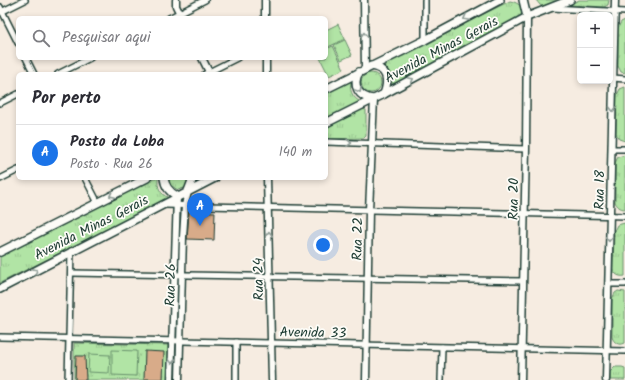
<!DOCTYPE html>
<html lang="pt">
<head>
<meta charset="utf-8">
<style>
	body { margin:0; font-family:Kalam,sans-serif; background:#f2f2f3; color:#2b2b33 }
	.controls { position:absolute; right:12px; top:12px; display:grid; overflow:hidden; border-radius:6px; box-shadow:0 2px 6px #0003 }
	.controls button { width:36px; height:36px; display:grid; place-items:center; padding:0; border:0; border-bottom:1px solid #e1e1e2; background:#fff; color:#2b2b33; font:20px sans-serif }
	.you { position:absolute; left:323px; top:245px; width:14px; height:14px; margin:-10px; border:3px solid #fff; border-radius:50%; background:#1a73e8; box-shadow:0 0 0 6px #1a73e833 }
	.badge { display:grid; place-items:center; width:26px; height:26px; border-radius:50%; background:#1a73e8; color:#fff; font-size:13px; font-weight:700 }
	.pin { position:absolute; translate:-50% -33px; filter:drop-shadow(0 1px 2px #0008) }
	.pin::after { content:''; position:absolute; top:21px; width:14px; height:12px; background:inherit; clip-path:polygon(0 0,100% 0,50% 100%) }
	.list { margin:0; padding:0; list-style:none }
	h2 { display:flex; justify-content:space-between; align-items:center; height:52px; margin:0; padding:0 16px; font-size:17px }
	h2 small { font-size:13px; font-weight:400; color:#7c7c81 }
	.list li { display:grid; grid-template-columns:26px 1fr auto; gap:12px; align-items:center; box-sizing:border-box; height:56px; padding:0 16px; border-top:1px solid #e1e1e2 }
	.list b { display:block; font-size:15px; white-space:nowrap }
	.list p { margin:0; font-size:13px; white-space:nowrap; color:#7c7c81 }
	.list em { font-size:13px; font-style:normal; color:#7c7c81 }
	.icon { flex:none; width:22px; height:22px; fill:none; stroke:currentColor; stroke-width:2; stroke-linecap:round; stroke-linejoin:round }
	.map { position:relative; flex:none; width:625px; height:380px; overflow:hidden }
	.search { position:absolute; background:#fff; box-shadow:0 2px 6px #0003; left:16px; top:16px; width:312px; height:44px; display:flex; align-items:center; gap:10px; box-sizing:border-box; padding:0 14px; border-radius:6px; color:#7c7c81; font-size:15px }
	.panel { position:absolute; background:#fff; box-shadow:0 2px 6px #0003; left:16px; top:72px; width:312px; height:108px; border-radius:6px }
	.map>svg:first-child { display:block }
</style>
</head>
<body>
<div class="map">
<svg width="625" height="380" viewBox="0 0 625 380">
	<defs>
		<pattern id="grass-tufts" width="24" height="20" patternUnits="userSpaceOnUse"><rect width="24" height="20" fill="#b1e4a5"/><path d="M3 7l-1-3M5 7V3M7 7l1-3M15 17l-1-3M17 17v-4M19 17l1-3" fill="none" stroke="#98c48f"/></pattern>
	</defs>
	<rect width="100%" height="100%" fill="#f6ece1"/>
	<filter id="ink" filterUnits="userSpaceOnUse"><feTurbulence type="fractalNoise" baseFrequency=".025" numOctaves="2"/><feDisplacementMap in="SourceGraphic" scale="8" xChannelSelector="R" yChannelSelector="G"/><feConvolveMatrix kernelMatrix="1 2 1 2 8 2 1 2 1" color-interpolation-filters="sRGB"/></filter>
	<g filter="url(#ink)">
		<g fill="url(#grass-tufts)" stroke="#68906c">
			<polygon points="536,0 565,0 546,8 540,5"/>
			<polygon points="579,0 609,0 608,5 604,7 569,5"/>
			<path d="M510 1C520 3 522 7 523 15L392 87C393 77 389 70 380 65Z"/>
			<polygon points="625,20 625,73 621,72 618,66 618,28 621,22"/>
			<circle cx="371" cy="83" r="10"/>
			<path d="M352 79C348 89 352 98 361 102L326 120V92Z"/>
			<polygon points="625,87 625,141 619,139 616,134 617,95 620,89"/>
			<polygon points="362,109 366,110 366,136 364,138 326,139 326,126"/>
			<path d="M625 155V209C620 209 617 206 615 202V163L618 157Z"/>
			<path d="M154 178H158C157 187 160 194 169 198L0 283V256Z"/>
			<polygon points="169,178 188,178 186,186 184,188 178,190 170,185"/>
			<path d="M625 223V276C619 277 615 275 613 269L614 231 617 225Z"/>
			<path d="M618 291 625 292V343C619 346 614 343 612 337V299L615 293Z"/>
			<polygon points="74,343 168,345 168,380 74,380"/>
			<polygon points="615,367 622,367 625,368 625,380 610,380 610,372"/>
		</g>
		<g fill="#b1e4a5" stroke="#68906c">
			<polygon points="338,24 345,39 326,48 326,30"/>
			<polygon points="345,40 352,55 341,60 334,45"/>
			<polygon points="333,46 344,69 329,76 320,58 326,58 326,49"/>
			<polygon points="112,350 137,351 136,376 112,375"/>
			<polygon points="89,354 110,355 109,373 88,372"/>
		</g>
		<g fill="#d8ab89" stroke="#1f3d34">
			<polygon points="189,211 215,212 214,240 187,239"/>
			<polygon points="145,351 164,352 163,379 144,379"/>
			<polygon points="76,356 85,356 86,380 75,380"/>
		</g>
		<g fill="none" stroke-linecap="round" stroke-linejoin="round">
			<defs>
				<g id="minor">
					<polyline points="425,0 425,40"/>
					<polyline points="0,7 18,43"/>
					<polyline points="552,8 625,12"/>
					<polyline points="1,12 25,0"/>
					<polyline points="169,18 205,0"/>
					<polyline points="26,58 34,74"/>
					<polyline points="58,74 90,58"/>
					<polyline points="205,74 237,58"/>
					<polyline points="613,78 625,79"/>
					<polyline points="0,103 18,94"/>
					<polyline points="326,142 526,149"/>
					<polyline points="612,149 625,149"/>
					<polyline points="85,178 98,203"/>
					<polyline points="0,179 18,170"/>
					<polyline points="164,205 625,216"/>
					<polyline points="71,273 523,281"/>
					<polyline points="608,284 625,284"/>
					<polyline points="0,337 625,351"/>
					<polyline points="236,342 236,380"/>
					<polyline points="68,380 71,251"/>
					<polyline points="441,380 442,347"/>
				</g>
				<g id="tertiary">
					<polyline points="176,0 176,6 182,18"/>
					<polyline points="265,0 265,18"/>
					<polyline points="364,0 365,69"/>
					<polyline points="202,58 210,74"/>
					<polyline points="266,58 266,74"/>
					<polyline points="267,178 272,380"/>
					<polyline points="171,380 177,196"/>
					<polyline points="179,380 183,237 185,206 188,191"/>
					<polyline points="366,380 369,210 374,99"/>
					<polyline points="521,380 526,149 527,17"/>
					<polyline points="606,380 615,0"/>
				</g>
				<g id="secondary">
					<polyline points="523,0 527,17"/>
					<path d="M371 66C388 68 389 81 384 94"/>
					<path d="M359 72C352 85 358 98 374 99"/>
					<polyline points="326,89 425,40 500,0"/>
					<polyline points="326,123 384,94 527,17 570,0"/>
					<path d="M164 178C165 187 169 192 177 196"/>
					<polyline points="188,191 193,178"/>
					<polyline points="0,252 147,178"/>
					<polyline points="0,289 215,178"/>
				</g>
			</defs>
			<use href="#minor" stroke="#1f3d34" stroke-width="8"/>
			<use href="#tertiary" stroke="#1f3d34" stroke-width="9"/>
			<use href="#secondary" stroke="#1f3d34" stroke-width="10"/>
			<use href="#minor" stroke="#fdfcf7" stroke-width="5"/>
			<use href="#tertiary" stroke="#fdfcf7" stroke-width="6"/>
			<use href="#secondary" stroke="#fdfcf7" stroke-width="7"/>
		</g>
		<defs><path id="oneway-chevron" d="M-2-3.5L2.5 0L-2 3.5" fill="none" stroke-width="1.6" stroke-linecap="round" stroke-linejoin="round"/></defs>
		<g stroke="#8e9c96">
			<use href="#oneway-chevron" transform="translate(466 18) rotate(152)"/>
			<use href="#oneway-chevron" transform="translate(364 35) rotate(-91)"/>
			<use href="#oneway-chevron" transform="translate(411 80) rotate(-28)"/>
			<use href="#oneway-chevron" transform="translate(359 90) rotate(62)"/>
			<use href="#oneway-chevron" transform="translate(613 109) rotate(91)"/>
			<use href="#oneway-chevron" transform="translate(349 143) rotate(2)"/>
			<use href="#oneway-chevron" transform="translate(112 195) rotate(154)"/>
			<use href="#oneway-chevron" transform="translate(269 234) rotate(-91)"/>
			<use href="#oneway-chevron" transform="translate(609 239) rotate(91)"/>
			<use href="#oneway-chevron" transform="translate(35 271) rotate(-28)"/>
			<use href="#oneway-chevron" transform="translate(172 361) rotate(92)"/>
		</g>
	</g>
	<g text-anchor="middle" stroke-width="3.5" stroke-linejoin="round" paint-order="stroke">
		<g font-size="14" fill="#1f3d34" stroke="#fdfcf7">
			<text transform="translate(441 49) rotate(-28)" y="5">Avenida Minas Gerais</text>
			<text transform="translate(599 190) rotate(-89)" y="5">Rua 18</text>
			<text transform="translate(513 199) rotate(-89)" y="5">Rua 20</text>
			<text transform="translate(91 227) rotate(-27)" y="5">Avenida Minas Gerais</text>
			<text transform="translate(357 239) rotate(-89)" y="5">Rua 22</text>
			<text transform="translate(258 279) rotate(-91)" y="5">Rua 24</text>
			<text transform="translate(170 285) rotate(-89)" y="5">Rua 26</text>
			<text transform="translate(313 332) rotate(1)" y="5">Avenida 33</text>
		</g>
	</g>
</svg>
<div class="controls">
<button>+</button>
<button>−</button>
</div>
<div class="you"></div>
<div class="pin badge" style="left:200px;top:226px">A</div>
<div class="search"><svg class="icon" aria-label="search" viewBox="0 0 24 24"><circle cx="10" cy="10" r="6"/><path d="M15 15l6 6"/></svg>Pesquisar aqui</div>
<section class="panel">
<h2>Por perto<small></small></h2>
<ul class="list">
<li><span class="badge">A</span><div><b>Posto da Loba</b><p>Posto · Rua 26</p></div><em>140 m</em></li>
</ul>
</section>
</div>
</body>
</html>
